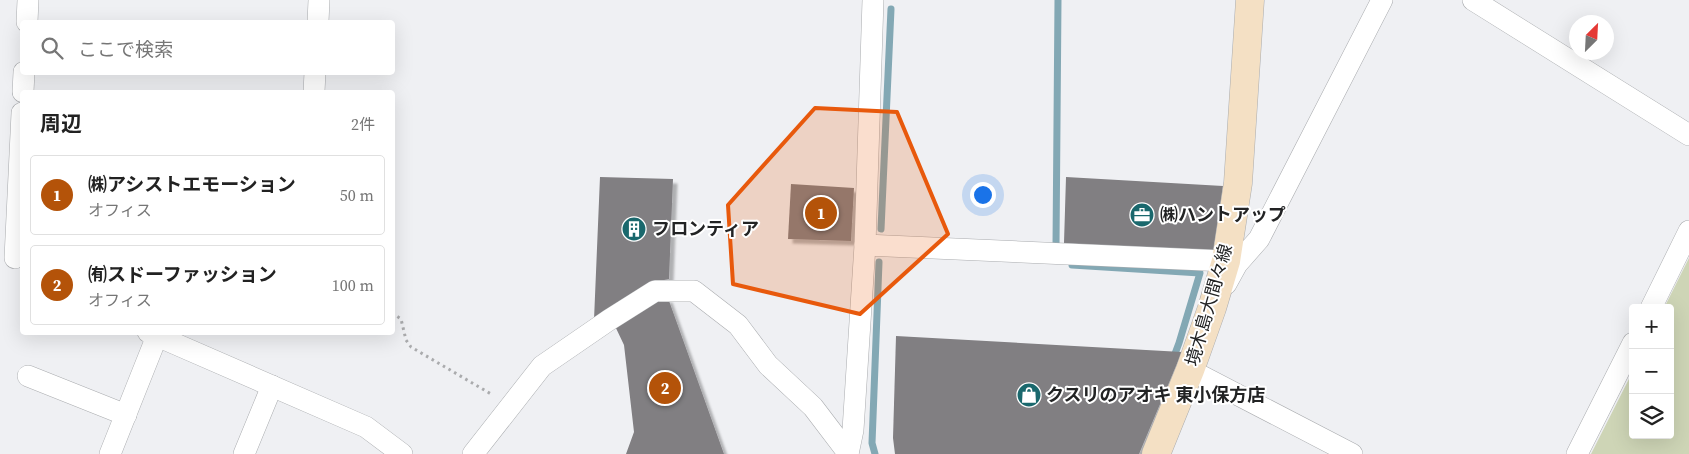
<!DOCTYPE html>
<html lang="ja">
<head>
<meta charset="utf-8">
<style>
	body { margin:0; font-family:"Source Serif 4","Noto Sans JP",serif; background:#f2f2f2; color:#222 }
	.controls { position:absolute; right:15px; bottom:15px; display:grid; overflow:hidden; border-radius:5px; box-shadow:0 5px 20px #0002 }
	.controls button { width:45px; height:45px; display:grid; place-items:center; padding:0; border:0; border-bottom:1px solid #e0e0e0; background:#fff; color:#222; font:25px sans-serif }
	.compass { position:absolute; left:1569px; top:15px; width:45px; height:45px; border-radius:50%; background:#fff; box-shadow:0 5px 20px #0002; rotate:24deg }
	.you { position:absolute; left:982px; top:194px; width:18px; height:18px; margin:-12px; border:4px solid #fff; border-radius:50%; background:#1a73e8; box-shadow:0 0 0 8px #1a73e833 }
	.badge { display:grid; place-items:center; width:32px; height:32px; border-radius:50%; background:#b45309; color:#fff; font-size:16px; font-weight:700 }
	.pin { position:absolute; translate:-50% -50%; border:2px solid #fff; box-shadow:0 1px 5px #0006 }
	.list { margin:0; padding:0; list-style:none }
	h2 { display:flex; justify-content:space-between; align-items:center; height:65px; margin:0; padding:0 20px; font-size:21px }
	h2 small { font-size:16px; font-weight:400; color:#767676 }
	.list li { display:grid; grid-template-columns:32px 1fr auto; gap:15px; align-items:center; box-sizing:border-box; height:80px; margin:0 10px 10px; padding:0 10px; border:1px solid #e0e0e0; border-radius:5px }
	.list b { display:block; font-size:19px; white-space:nowrap }
	.list p { margin:0; font-size:16px; white-space:nowrap; color:#767676 }
	.list em { font-size:16px; font-style:normal; color:#767676 }
	.icon { flex:none; width:28px; height:28px; fill:none; stroke:currentColor; stroke-width:2; stroke-linecap:round; stroke-linejoin:round }
	.map { position:relative; flex:none; width:1689px; height:454px; overflow:hidden }
	.search { position:absolute; background:#fff; box-shadow:0 5px 20px #0002; left:20px; top:20px; width:375px; height:55px; display:flex; align-items:center; gap:12px; box-sizing:border-box; padding:0 18px; border-radius:5px; color:#767676; font-size:19px }
	.panel { position:absolute; background:#fff; box-shadow:0 5px 20px #0002; left:20px; top:90px; width:375px; height:245px; border-radius:5px }
	.map>svg:first-child { display:block }
</style>
</head>
<body>
<div class="map">
<svg width="1689" height="454" viewBox="0 0 1689 454">
	<defs>
		<filter id="shadow"><feDropShadow dx="4.5" dy="4.5" stdDeviation="1" flood-color="#0004"/></filter>
	</defs>
	<rect width="100%" height="100%" fill="#eff0f3"/>
	<polygon fill="#ced5b6" points="1689,258 1689,454 1591,454 1633,371 1633,435 1670,435 1670,308 1664,308"/>
	<g fill="none" stroke-linecap="round" stroke-linejoin="round">
		<g stroke="#83a8b4" stroke-width="7">
			<polyline points="881,229 891,9"/>
			<polyline points="1056,245 1058,0"/>
			<polyline points="1072,265 1200,273 1179,343 1173,359"/>
			<polyline points="875,454 872,443 879,262"/>
		</g>
	</g>
	<g fill="#817f82" filter="url(#shadow)">
		<polygon points="600,177 673,179 669,279 664,280 594,320"/>
		<polygon points="1066,177 1223,186 1213,253 1064,243"/>
		<polygon points="791,184 854,188 851,241 788,239"/>
		<polygon points="664,298 668,298 724,454 626,454 634,432 624,345 615,326"/>
		<polygon points="896,336 1182,352 1139,454 895,454 893,438"/>
	</g>
	<g fill="none" stroke-linecap="round" stroke-linejoin="round">
		<defs>
			<g id="minor">
				<polyline points="1473,0 1689,135"/>
				<polyline points="27,22 28,0"/>
				<polyline points="318,22 319,0"/>
				<polyline points="23,92 24,72"/>
				<polyline points="314,92 315,72"/>
				<polyline points="865,245 1226,261"/>
				<polyline points="15,258 22,113"/>
				<polyline points="1226,284 1237,264 1259,239 1382,0"/>
				<polyline points="1651,308 1689,231"/>
				<polyline points="148,332 366,427 402,454"/>
				<polyline points="1190,370 1352,454"/>
				<polyline points="28,376 126,415"/>
				<polyline points="110,454 157,336"/>
				<polyline points="244,454 272,386"/>
				<polyline points="473,454 542,366 609,320 655,291 694,291 738,325 768,365 813,407 848,453"/>
				<polyline points="848,454 853,430 865,245 873,0"/>
				<polyline points="1577,454 1633,343"/>
			</g>
			<polyline id="secondary" points="1156,454 1190,370 1212,308 1226,261 1238,183 1250,0"/>
		</defs>
		<use href="#minor" stroke="#aaacaf" stroke-width="22"/>
		<use href="#secondary" stroke="#aaacaf" stroke-width="29"/>
		<polyline stroke="#aaabad" stroke-width="3" stroke-dasharray="2.5 4" stroke-linecap="butt" points="392,313 401,319 406,340 411,347 491,394"/>
		<use href="#minor" stroke="#fff" stroke-width="21"/>
		<use href="#secondary" stroke="#f4e0c4" stroke-width="28"/>
	</g>
	<path fill="#e8590c" fill-opacity="0.2" stroke="#e8590c" stroke-width="4" stroke-linejoin="round" d="M815 108 897 112 948 234 860 314 733 284 728 205Z"/>
	<defs>
		<symbol id="office-disc" viewBox="-11 -11 22 22"><circle r="9.5" fill="#1a686d" stroke="#fff"/><path d="M-6-3h4V-5.5h4V-3h4V5H-6ZM-1-4.5V-3h2v-1.5ZM-6 0V1H6V0Z" fill="#fff"/></symbol>
		<symbol id="building-disc" viewBox="-11 -11 22 22"><circle r="9.5" fill="#1a686d" stroke="#fff"/><path d="M-4-6H4V6H1V3H-1V6H-4ZM-2.5-4.3h1.7v1.8h-1.7ZM.8-4.3h1.7v1.8H.8ZM-2.5-1h1.7V.8h-1.7ZM.8-1h1.7V.8H.8Z" fill="#fff"/></symbol>
		<symbol id="shop-disc" viewBox="-11 -11 22 22"><circle r="9.5" fill="#1a686d" stroke="#fff"/><path d="M-5-2.5h2.3a2.7 3.5 0 0 1 5.4 0H5L5.5 6h-11ZM-1.5-2.5h3a1.5 2.3 0 0 0-3 0Z" fill="#fff"/></symbol>
	</defs>
	<g fill-rule="evenodd">
		<use href="#office-disc" x="1128" y="201" width="28" height="28"/>
		<use href="#building-disc" x="620" y="215" width="28" height="28"/>
		<use href="#shop-disc" x="1015" y="381" width="28" height="28"/>
	</g>
	<g text-anchor="middle" stroke-width="4" stroke-linejoin="round" paint-order="stroke">
		<g font-size="18" font-weight="bold" fill="#222324" stroke="#fff" text-anchor="start">
			<text x="1160" y="221">㈱ハントアップ</text>
			<text x="652" y="235">フロンティア</text>
			<text x="1046" y="401">クスリのアオキ 東小保方店</text>
		</g>
		<g font-size="18" fill="#222324" stroke="#fff">
			<text transform="translate(1209 305) rotate(-74)" y="6">境木島大間々線</text>
		</g>
	</g>
</svg>
<div class="controls">
<button>+</button>
<button>−</button>
<button><svg class="icon" aria-label="layers" viewBox="0 0 24 24"><path d="M12 4l9 5-9 5-9-5zM3 14l9 5 9-5"/></svg></button>
</div>
<svg class="compass" viewBox="-18 -18 36 36"><path d="M0-13l5 13h-10z" fill="#e53935"/><path d="M0 13l5-13h-10z" fill="#767676"/></svg>
<div class="you"></div>
<div class="pin badge" style="left:821px;top:213px">1</div>
<div class="pin badge" style="left:665px;top:388px">2</div>
<div class="search"><svg class="icon" aria-label="search" viewBox="0 0 24 24"><circle cx="10" cy="10" r="6"/><path d="M15 15l6 6"/></svg>ここで検索</div>
<section class="panel">
<h2>周辺<small>2件</small></h2>
<ul class="list">
<li><span class="badge">1</span><div><b>㈱アシストエモーション</b><p>オフィス</p></div><em>50 m</em></li>
<li><span class="badge">2</span><div><b>㈲スドーファッション</b><p>オフィス</p></div><em>100 m</em></li>
</ul>
</section>
</div>
</body>
</html>
